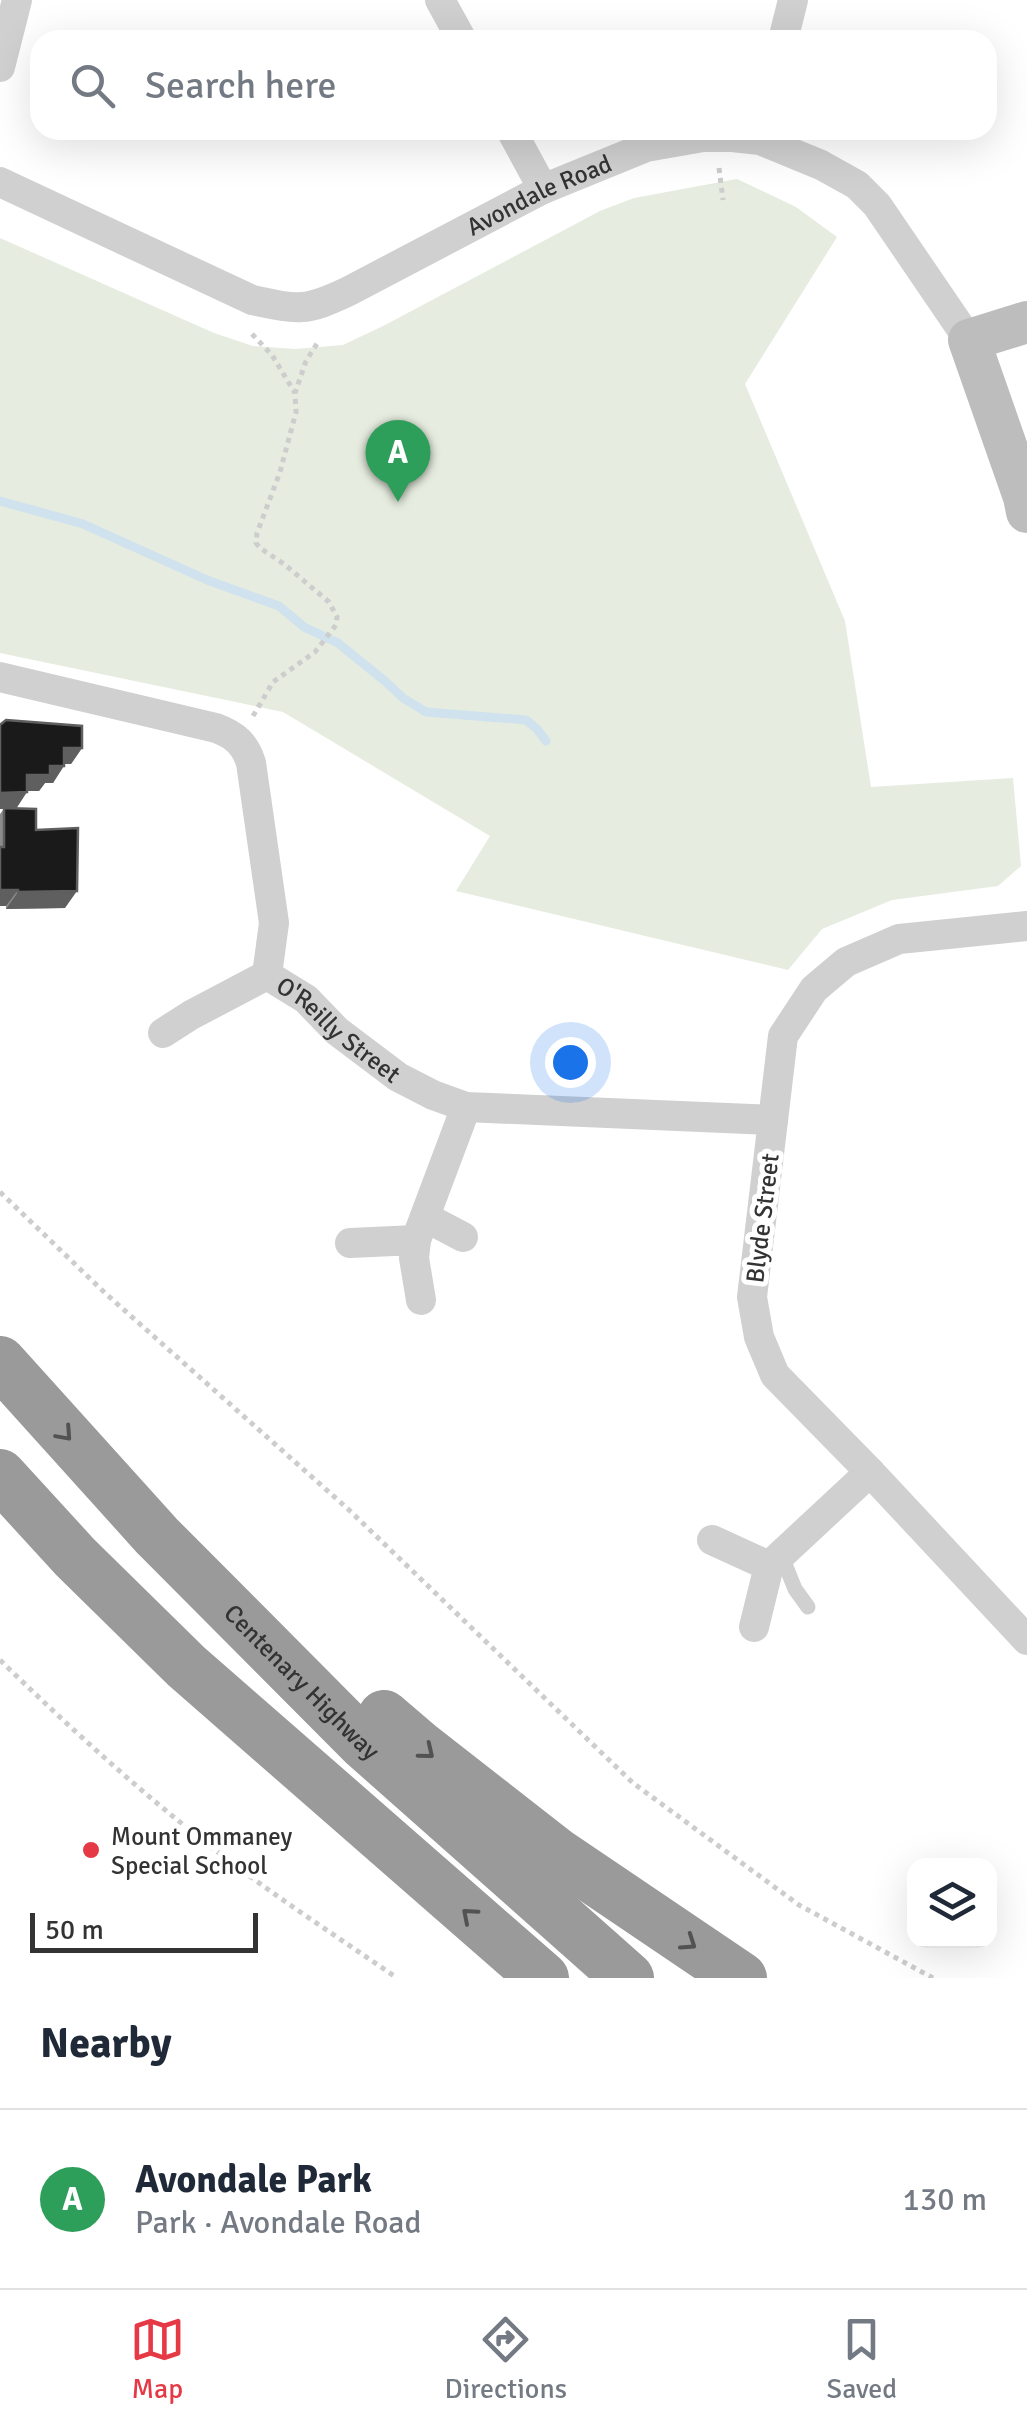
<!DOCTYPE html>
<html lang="en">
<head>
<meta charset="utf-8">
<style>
	body { margin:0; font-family:Signika,sans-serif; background:#f6f6f7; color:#1f2937 }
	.controls { position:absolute; right:30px; bottom:30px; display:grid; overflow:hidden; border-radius:20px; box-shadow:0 10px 40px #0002 }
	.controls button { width:90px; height:90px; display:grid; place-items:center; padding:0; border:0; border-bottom:2px solid #e0e1e3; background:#fff; color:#1f2937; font:50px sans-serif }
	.scale { position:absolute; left:30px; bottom:25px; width:228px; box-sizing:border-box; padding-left:10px; border:5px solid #333; border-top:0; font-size:28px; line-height:35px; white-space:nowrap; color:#333; -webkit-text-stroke:8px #fff; paint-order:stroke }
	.you { position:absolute; left:570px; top:1062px; width:35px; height:35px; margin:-25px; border:8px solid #fff; border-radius:50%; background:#1a73e8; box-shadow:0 0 0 15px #1a73e833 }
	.badge { display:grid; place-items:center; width:65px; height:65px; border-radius:50%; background:#e63946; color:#fff; font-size:32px; font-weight:700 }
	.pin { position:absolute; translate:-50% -82px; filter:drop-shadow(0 2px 5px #0008) }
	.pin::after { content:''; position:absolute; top:52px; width:35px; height:30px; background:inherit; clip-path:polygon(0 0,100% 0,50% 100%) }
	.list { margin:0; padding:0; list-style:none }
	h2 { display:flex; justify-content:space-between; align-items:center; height:130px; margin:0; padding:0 40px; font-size:42px }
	h2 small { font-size:32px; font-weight:400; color:#747a83 }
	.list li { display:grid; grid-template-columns:65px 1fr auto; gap:30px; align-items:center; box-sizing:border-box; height:180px; padding:0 40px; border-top:2px solid #e0e1e3 }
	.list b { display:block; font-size:38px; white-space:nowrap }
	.list p { margin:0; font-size:32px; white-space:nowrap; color:#747a83 }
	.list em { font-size:32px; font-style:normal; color:#747a83 }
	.icon { flex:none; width:55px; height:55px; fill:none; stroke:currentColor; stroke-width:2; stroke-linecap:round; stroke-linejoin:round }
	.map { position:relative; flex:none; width:1027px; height:1978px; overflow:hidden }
	.search { position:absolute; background:#fff; box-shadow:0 10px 40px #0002; left:30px; right:30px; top:30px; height:110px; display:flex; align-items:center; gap:25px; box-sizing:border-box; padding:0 35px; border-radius:30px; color:#747a83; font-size:38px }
	.sheet { height:310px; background:#fff }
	nav { display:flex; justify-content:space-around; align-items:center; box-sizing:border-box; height:140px; border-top:2px solid #e0e1e3; background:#fff; font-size:28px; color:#747a83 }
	nav a { display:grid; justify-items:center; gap:5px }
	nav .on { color:#e63946 }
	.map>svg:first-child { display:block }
</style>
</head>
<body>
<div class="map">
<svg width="1027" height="1978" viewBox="0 0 1027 1978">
	<rect width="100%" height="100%" fill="#fff"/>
	<polygon fill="#e6ecdf" points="737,179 796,207 837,237 745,384 845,621 871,787 1013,778 1021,866 998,886 892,900 822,929 788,970 456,891 490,836 283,712 0,653 0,238 214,333 253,346 295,349 343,345 383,326 600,211 634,198"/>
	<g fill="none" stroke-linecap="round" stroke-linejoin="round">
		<polyline stroke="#cfe2ee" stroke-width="9" points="0,501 83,524 207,580 279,606 304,627 338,643 386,682 403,698 426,712 526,720 537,729 546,741"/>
		<g stroke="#cdcdcd" stroke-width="5" stroke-dasharray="5 5" stroke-linecap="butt">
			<polyline points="719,168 723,200"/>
			<polyline points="252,334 272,355 295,393"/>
			<polyline points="253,716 273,682 315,652 336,625 337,617 329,602 284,564 260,548 256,543 257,533 280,472 296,412 295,393 306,361 318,342"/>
			<polyline points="0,1192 105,1293 348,1509 633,1783 799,1905 933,1978"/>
			<path d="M0 1660C74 1732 150 1801 232 1863 285 1903 342 1940 397 1978"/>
		</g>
		<polyline stroke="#d0d0d0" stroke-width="15" points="781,1554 795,1589 808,1607"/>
		<g stroke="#d0d0d0" stroke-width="30">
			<polyline points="440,0 462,40"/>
			<polyline points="783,40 793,0"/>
			<polyline points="0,67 17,0"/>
			<polyline points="511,130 543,189"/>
			<path id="s1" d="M0 182 252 300C299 310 305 312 349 291L543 189 646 147 703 137H732L760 140 821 165 857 185 877 205 969 340"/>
			<path id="s2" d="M0 677 216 728C235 735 245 744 251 763L274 923 267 975 306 999 337 1031 398 1077 433 1095 466 1107 773 1120"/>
			<polyline points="1027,926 899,939 846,962 814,989 783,1036 752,1297 759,1337 775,1375 870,1472 1027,1640"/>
			<polyline points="163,1033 191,1015 267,975"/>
			<polyline points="425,1217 463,1237"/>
			<polyline points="416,1240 466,1107"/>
			<polyline points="350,1243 416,1240 414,1258 421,1300"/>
			<polyline points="712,1540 769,1566 754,1627"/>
			<polyline points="769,1566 870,1472"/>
		</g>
		<polyline stroke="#bdbdbd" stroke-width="42" points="1027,322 969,340 1024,497 1027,512"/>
		<g stroke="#9a9a9a" stroke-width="52">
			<path id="s3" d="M0 1362 157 1536 363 1743 628 1978"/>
			<polyline points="0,1475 75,1557 186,1666 543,1978"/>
			<polyline points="384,1716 419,1746 556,1853 741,1978"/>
		</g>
	</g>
	<polygon fill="#8c8c8c" points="0,725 82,748 71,764 64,764 53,783 45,783 39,791 27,791 16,808 36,830 65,908 6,909 6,906 0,906 0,814 4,809 0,809"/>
	<g fill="#5f5f5f">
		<polygon points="64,748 82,748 71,764 52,764"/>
		<polygon points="50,766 64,766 53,783 45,783 39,791 16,791 27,775"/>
		<polygon points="27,792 16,809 0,809 0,793"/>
		<polygon points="0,890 18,890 6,906 0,906"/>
		<polygon points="77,891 65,908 6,909 18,892"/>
	</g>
	<g fill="#1a1a1a" stroke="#5f5f5f" stroke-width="2.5">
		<polygon points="6,720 82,726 82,748 64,748 64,766 50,766 50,775 27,775 27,792 0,793 0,725"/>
		<polygon points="4,808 36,809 36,830 78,828 77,891 18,892 18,890 0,890 0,847 4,847"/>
	</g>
	<defs><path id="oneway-chevron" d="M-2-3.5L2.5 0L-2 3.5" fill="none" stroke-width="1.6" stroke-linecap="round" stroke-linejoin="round" transform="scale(2.5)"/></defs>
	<g stroke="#525252">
		<use href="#oneway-chevron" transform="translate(65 1434) rotate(48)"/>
		<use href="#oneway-chevron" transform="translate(427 1752) rotate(39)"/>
		<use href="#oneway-chevron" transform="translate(469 1915) rotate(-139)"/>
		<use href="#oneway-chevron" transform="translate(689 1943) rotate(34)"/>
	</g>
	<circle fill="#e63946" stroke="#fff" stroke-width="4" cx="91" cy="1850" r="10"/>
	<g text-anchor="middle" stroke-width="10" stroke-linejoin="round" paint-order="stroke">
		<g font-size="25" fill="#333" stroke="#fff">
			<text dy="9" stroke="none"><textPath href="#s1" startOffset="592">Avondale Road</textPath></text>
			<text dy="9" stroke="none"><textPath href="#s2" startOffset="578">O'Reilly Street</textPath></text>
			<text transform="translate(762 1218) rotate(-83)" y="9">Blyde Street</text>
			<text dy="9" stroke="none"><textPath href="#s3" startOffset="440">Centenary Highway</textPath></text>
		</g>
		<g font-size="25" fill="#333" stroke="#fff" text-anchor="start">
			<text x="111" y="1845">Mount Ommaney<tspan x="111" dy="29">Special School</tspan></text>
		</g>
	</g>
</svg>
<div class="controls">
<button><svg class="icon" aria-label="layers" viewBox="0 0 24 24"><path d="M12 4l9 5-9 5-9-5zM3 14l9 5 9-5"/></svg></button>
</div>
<div class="scale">50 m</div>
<div class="you"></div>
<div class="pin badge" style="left:398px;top:502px;background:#2e9e5b">A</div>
<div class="search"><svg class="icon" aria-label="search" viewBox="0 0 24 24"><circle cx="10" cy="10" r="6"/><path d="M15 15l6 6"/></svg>Search here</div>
</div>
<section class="sheet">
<h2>Nearby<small></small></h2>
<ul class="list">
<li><span class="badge" style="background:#2e9e5b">A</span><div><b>Avondale Park</b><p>Park · Avondale Road</p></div><em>130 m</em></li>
</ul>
</section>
<nav>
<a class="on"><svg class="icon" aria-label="map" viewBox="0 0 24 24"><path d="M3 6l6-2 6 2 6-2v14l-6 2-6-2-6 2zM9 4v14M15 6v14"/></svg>Map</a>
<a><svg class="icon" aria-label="directions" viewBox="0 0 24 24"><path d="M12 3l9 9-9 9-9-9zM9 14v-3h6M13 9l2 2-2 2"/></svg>Directions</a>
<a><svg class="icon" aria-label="saved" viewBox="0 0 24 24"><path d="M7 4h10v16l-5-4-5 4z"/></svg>Saved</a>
</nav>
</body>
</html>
